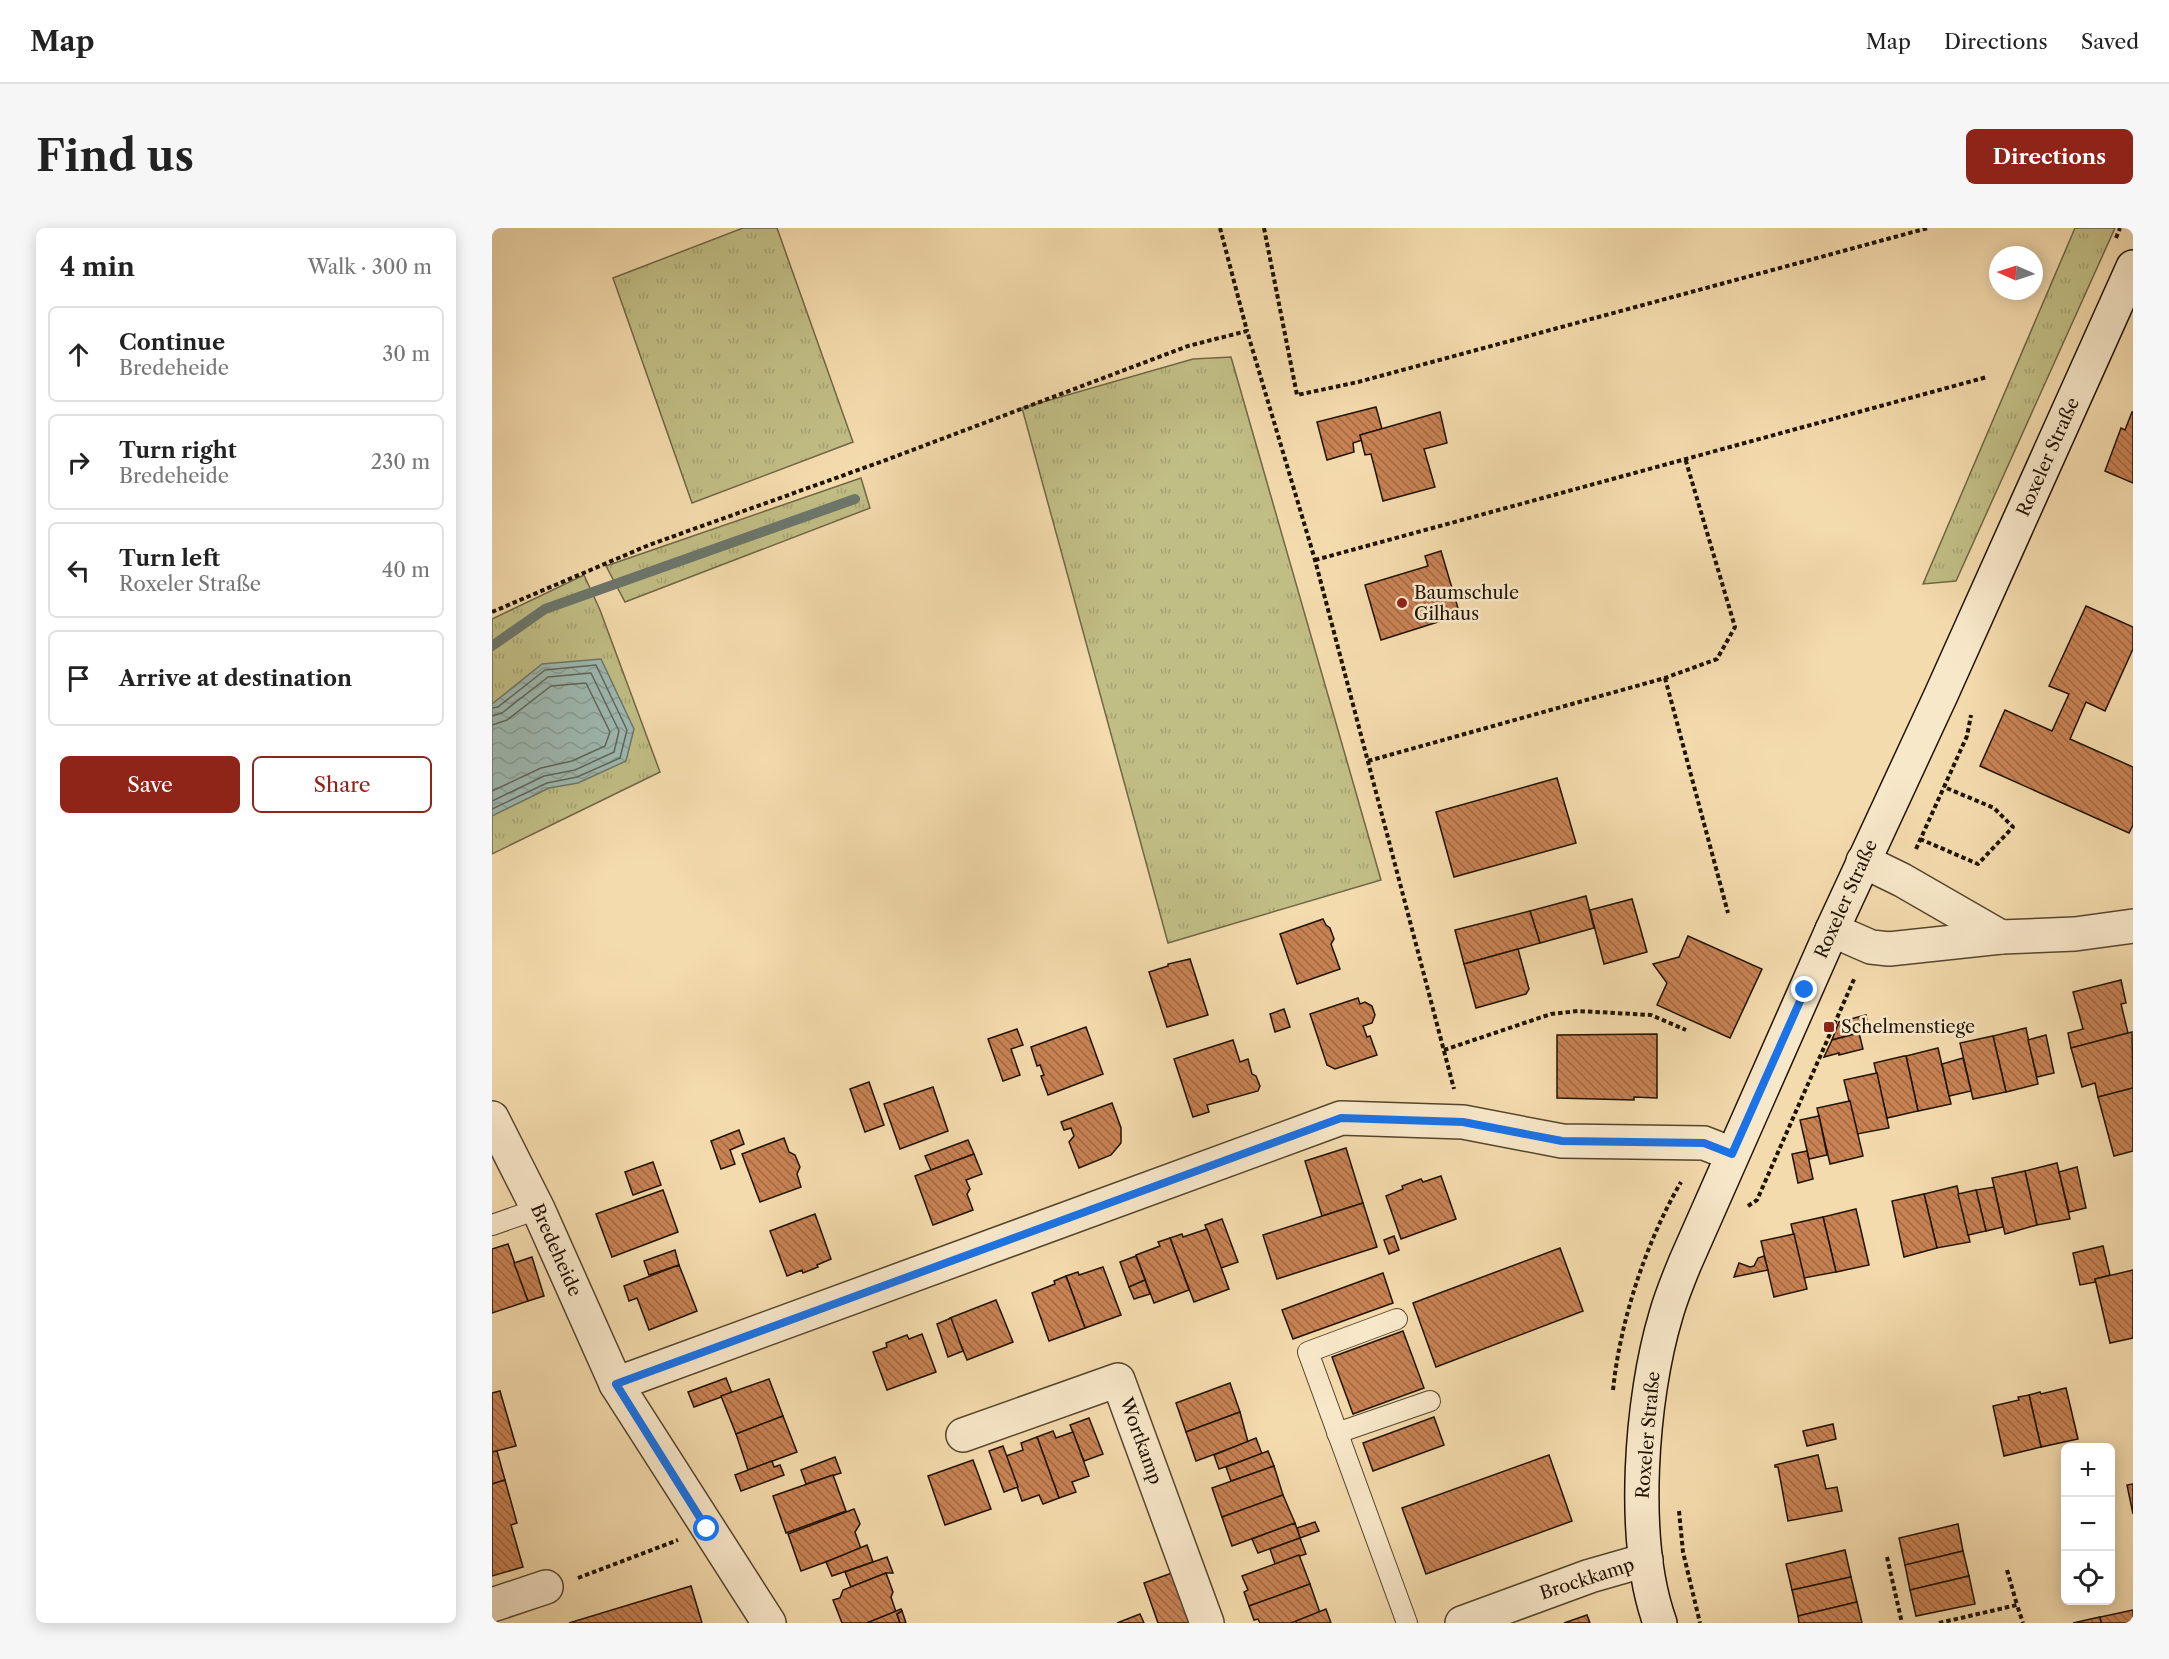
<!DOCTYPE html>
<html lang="en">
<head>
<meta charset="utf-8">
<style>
	body { margin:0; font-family:"Libre Caslon Text",serif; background:#f6f6f6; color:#222 }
	.controls { position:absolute; right:18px; bottom:18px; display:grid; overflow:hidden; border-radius:9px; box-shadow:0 3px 15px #0003 }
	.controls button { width:54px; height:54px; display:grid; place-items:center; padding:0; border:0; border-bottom:2px solid #e0e0e0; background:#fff; color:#222; font:30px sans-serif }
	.compass { position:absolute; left:1497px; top:18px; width:54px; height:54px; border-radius:50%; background:#fff; box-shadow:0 3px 15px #0003; rotate:273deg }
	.stop { position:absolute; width:18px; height:18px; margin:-14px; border:4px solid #1a73e8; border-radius:50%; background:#fff }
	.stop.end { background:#1a73e8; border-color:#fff; box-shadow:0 2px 6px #0008 }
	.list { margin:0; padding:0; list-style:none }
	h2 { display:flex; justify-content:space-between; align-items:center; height:78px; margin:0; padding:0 24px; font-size:26px }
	h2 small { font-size:20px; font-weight:400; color:#767676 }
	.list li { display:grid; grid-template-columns:39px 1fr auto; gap:18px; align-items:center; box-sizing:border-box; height:96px; margin:0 12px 12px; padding:0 12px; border:2px solid #e0e0e0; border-radius:9px }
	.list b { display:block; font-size:22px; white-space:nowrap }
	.list p { margin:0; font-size:20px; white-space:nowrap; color:#767676 }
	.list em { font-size:20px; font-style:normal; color:#767676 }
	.actions { display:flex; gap:12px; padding:18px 24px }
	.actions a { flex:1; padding:14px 0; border:2px solid #8f2418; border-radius:9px; text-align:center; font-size:21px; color:#8f2418 }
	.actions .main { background:#8f2418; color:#fff }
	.icon { flex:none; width:33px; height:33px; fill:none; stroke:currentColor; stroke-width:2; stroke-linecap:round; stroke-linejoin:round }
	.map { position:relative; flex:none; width:1641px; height:1395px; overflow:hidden; border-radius:9px }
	header { display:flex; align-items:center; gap:36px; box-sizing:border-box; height:84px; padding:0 30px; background:#fff; border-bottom:2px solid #e0e0e0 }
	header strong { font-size:28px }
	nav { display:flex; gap:33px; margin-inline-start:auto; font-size:21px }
	.intro { display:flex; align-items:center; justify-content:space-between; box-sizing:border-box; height:144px; padding:0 36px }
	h1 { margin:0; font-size:42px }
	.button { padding:15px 27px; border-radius:9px; background:#8f2418; color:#fff; font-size:21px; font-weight:700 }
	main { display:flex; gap:36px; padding:0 36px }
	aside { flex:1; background:#fff; border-radius:9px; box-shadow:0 3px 15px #0003 }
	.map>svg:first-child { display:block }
</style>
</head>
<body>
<header>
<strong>Map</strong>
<nav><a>Map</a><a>Directions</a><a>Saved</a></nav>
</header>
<div class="intro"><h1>Find us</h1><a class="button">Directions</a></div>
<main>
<aside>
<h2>4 min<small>Walk · 300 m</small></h2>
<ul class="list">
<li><svg class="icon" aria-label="ahead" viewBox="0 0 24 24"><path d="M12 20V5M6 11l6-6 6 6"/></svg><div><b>Continue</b><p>Bredeheide</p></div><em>30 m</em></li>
<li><svg class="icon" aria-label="right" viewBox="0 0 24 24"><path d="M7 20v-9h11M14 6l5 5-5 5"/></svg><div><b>Turn right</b><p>Bredeheide</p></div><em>230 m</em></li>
<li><svg class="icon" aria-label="left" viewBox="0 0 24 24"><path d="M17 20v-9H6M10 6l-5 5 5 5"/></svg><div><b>Turn left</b><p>Roxeler Straße</p></div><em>40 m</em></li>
<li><svg class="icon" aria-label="arrive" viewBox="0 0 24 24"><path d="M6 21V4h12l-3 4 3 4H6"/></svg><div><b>Arrive at destination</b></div></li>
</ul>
<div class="actions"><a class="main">Save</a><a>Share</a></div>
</aside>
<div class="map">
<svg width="1641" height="1395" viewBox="0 0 1641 1395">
	<defs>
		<pattern id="grass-tufts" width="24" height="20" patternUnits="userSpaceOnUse" patternTransform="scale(1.5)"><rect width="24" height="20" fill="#c1be85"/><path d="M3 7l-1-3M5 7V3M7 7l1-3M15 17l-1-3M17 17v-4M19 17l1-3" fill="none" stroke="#a6a271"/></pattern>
		<pattern id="water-waves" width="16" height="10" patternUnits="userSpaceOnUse" patternTransform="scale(1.5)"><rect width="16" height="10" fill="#9eb9b2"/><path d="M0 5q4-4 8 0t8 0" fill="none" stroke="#889e97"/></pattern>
		<pattern id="building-back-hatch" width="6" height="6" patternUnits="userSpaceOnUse" patternTransform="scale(1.5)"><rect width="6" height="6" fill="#c88254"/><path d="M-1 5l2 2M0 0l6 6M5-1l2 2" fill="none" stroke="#a26943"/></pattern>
	</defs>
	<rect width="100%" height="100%" fill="#f4dbad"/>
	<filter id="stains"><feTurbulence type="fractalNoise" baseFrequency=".00333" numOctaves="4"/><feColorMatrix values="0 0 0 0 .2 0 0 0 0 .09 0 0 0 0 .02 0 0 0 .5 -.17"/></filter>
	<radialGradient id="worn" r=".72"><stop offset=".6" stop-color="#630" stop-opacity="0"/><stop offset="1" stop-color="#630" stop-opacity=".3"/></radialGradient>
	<g fill="url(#grass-tufts)" stroke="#706844" stroke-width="1.5">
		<polygon points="251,0 285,0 361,214 200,275 121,50"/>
		<polygon points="1583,0 1623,0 1464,353 1431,356"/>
		<polygon points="739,129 889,652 676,715 530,180 701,131"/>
		<polygon points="369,250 378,280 133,374 114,338"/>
		<polygon points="92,347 108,382 168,544 0,626 0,391"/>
	</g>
	<polygon fill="url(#water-waves)" stroke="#6c776c" stroke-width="1.5" points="109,431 142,501 134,533 86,555 57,560 0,588 0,476 50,436"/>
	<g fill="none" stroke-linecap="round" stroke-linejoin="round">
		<g stroke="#5f665a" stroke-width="1.5">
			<polyline points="0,480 6,479 53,442 104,437 135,502 128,530 85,549 55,555 0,581"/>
			<polyline points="0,488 10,485 56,449 99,445 127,503 122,524 83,542 52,548 0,573"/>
			<polyline points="0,497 15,492 59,458 94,455 118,504 113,518 80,533 49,540 0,563"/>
		</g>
		<polyline stroke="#6c776c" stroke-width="10" points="0,418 53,381 363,271"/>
	</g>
	<g fill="url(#building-back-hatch)" stroke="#201302" stroke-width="1.5">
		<polygon points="884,179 890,201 868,207 870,212 861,215 862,224 835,232 825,194"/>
		<polygon points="948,184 955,215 932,221 943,259 891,273 879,226 873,227 868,207"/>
		<polygon points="1640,184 1641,184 1641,255 1613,243 1629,200 1633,202"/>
		<polygon points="949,323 968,387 889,412 873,357 936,338 933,328"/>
		<polygon points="1594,378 1641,399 1641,421 1613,483 1594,474 1578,511 1641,539 1641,597 1637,605 1488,538 1513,482 1560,503 1577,466 1557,458"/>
		<polygon points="1065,550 1084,615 962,649 944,584"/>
		<polygon points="1094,668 1102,700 1048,715 1038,683"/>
		<polygon points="1140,671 1155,724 1112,736 1098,682"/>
		<polygon points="1038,683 1048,715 972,736 963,702"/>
		<polygon points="831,691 834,697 838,700 842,711 839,716 848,741 805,756 788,706"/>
		<polygon points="1196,708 1270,741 1238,810 1165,777 1175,755 1161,736 1187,729"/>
		<polygon points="1026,721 1037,761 1034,766 984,780 972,736"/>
		<polygon points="698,731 716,787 675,799 657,744 676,738 676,736"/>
		<polygon points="1629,752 1634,775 1629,776 1636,805 1579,820 1576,805 1591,801 1581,764"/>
		<polygon points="866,770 868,776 873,774 880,778 883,787 880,795 871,798 875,809 878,808 885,827 843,841 835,837 818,786"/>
		<polygon points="792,781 798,799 783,804 778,786"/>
		<polygon points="1374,787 1377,802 1340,812 1347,794"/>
		<polygon points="594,799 611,846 556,867 549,848 552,847 548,837 545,838 539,819"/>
		<polygon points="1534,800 1546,856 1514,864 1501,808"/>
		<polygon points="525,801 531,817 519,821 528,847 511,853 496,811"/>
		<polygon points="1640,804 1641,860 1606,869 1603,855 1590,859 1579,820"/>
		<polygon points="1367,805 1371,821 1347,827 1347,825 1332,829 1340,812"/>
		<polygon points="1165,806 1165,870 1142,869 1142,872 1065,870 1065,807"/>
		<polygon points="1554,807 1562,845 1545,849 1536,812"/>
		<polygon points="1501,808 1514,864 1481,871 1468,815"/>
		<polygon points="741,812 748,834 756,831 760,846 764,848 768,858 766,863 715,877 717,884 701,889 682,831"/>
		<polygon points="1446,820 1459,876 1426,883 1414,828"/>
		<polygon points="1412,828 1414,828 1426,883 1395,890 1382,835"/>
		<polygon points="1471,830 1479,863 1457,868 1450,836"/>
		<polygon points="1385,845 1397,900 1365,906 1352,852"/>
		<polygon points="377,854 392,897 373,904 358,861"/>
		<polygon points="441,859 456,903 408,921 392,876"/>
		<polygon points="1641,860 1641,923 1622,928 1606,869"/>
		<polygon points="1358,873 1371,928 1338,936 1325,880"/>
		<polygon points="620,875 629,900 629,915 619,927 587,940 577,914 582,908 579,900 572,902 569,894"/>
		<polygon points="1327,888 1335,927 1317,931 1308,892"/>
		<polygon points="247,902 252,916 238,922 243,936 229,941 219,913"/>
		<polygon points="292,910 297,924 303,927 308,939 305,946 309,959 268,974 250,926"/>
		<polygon points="476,912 482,926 439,942 433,928"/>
		<polygon points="854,920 871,975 830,988 813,933"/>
		<polygon points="1315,923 1321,951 1306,955 1300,926"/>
		<polygon points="482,926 490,946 474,952 478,961 475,966 481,982 441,997 423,948"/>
		<polygon points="161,934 169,957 141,967 133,944"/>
		<polygon points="1565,935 1578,991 1545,997 1533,943"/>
		<polygon points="1585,939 1594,980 1577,984 1567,944"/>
		<polygon points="1533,943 1545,997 1513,1006 1500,950"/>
		<polygon points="949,948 964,991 909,1011 894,968 911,961 910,958 929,951 931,954"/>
		<polygon points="1465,958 1478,1014 1445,1020 1432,966"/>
		<polygon points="1502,959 1511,999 1494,1003 1484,962"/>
		<polygon points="171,962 186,1004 120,1029 104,986"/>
		<polygon points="1484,962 1494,1003 1476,1007 1466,966"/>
		<polygon points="1432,966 1445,1020 1412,1029 1400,973"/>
		<polygon points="871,975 885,1019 785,1051 771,1007"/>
		<polygon points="1364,981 1377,1037 1344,1044 1331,989"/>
		<polygon points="323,986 339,1031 325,1037 326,1039 311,1045 310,1042 295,1048 278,1003"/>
		<polygon points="1331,989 1344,1044 1312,1050 1299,996"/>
		<polygon points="730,991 746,1034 729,1040 713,997"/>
		<polygon points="715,1001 737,1061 702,1074 678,1010 690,1006 691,1009"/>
		<polygon points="1302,1006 1315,1061 1282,1069 1269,1013"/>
		<polygon points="902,1008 907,1022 897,1026 892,1012"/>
		<polygon points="678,1010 697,1062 662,1075 644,1027 668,1018 666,1014"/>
		<polygon points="16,1016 36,1073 0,1085 0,1021"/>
		<polygon points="1611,1018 1618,1047 1603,1051 1604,1054 1588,1057 1581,1025"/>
		<polygon points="1068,1020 1091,1083 944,1139 921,1075"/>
		<polygon points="183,1022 187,1037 157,1047 152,1033"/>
		<polygon points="644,1028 653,1052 637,1059 628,1034"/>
		<polygon points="1272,1028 1276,1042 1242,1049 1247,1035 1258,1039 1262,1038 1266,1030"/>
		<polygon points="40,1029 52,1068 36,1073 22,1035"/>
		<polygon points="187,1037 205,1083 157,1102 145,1070 137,1073 132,1058"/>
		<polygon points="611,1039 629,1087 593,1100 574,1048 586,1044 587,1047"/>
		<polygon points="1641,1042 1641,1110 1618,1115 1603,1051"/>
		<polygon points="891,1045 901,1075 801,1111 790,1082"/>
		<polygon points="574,1048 593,1100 557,1113 540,1065 563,1056 562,1053"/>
		<polygon points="653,1052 658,1066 642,1071 637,1059"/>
		<polygon points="504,1072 521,1114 475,1132 458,1090"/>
		<polygon points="459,1090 471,1123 456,1129 445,1096"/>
		<polygon points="911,1103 932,1160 861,1186 840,1129"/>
		<polygon points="430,1106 444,1144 395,1162 381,1124 395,1119 394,1115 415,1107 417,1111"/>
		<polygon points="234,1150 240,1165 202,1179 196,1164"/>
		<polygon points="277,1151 291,1188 244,1206 229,1168"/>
		<polygon points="738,1155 748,1184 694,1204 684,1175"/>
		<polygon points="1574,1160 1586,1211 1549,1219 1537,1167 1548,1164 1549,1166"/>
		<polygon points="8,1163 24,1218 0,1224 0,1165"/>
		<polygon points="1537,1167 1549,1219 1512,1228 1501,1178 1527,1172 1526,1169"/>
		<polygon points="748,1184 756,1214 704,1233 694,1204"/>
		<polygon points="291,1188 305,1224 256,1242 244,1206"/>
		<polygon points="942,1189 952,1217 881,1243 871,1215"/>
		<polygon points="597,1190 611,1226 592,1233 578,1197"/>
		<polygon points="1341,1196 1344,1211 1315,1218 1311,1203"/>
		<polygon points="561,1203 564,1210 581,1204 597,1248 580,1254 584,1264 567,1270 545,1209"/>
		<polygon points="545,1209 567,1270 551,1276 547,1267 530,1273 514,1228 531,1222 529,1215"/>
		<polygon points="764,1210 770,1226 727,1241 722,1227"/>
		<polygon points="511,1218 526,1259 512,1264 497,1223"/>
		<polygon points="5,1223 13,1252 0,1256 0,1224"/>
		<polygon points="776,1223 782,1238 739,1253 734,1239"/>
		<polygon points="1057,1227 1080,1293 934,1346 910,1280"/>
		<polygon points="1326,1227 1334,1261 1345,1259 1350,1283 1296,1293 1286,1239 1283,1239 1283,1237"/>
		<polygon points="343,1229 349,1245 314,1256 309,1242"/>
		<polygon points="481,1232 499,1281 453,1297 436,1248"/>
		<polygon points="280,1233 282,1239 288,1237 292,1247 249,1263 243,1247"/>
		<polygon points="782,1238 791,1267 730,1289 720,1260"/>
		<polygon points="341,1247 354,1283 294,1305 281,1268"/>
		<polygon points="13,1252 25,1295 19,1297 31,1339 0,1348 0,1256"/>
		<polygon points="1641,1256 1641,1286 1635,1257"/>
		<polygon points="791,1267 803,1295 740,1318 730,1289"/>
		<polygon points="362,1281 368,1296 363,1304 369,1321 309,1343 296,1306"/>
		<polygon points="823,1294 827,1303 808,1310 805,1300"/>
		<polygon points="803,1295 808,1310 766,1325 760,1311"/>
		<polygon points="1466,1296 1471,1323 1413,1337 1407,1310"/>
		<polygon points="808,1310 814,1326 783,1336 778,1321"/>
		<polygon points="375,1317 381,1334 340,1348 334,1334"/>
		<polygon points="1353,1322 1359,1349 1300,1362 1294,1336"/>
		<polygon points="1471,1323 1477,1348 1418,1362 1413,1337"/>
		<polygon points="807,1327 818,1356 757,1378 752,1364 756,1362 750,1348"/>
		<polygon points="395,1329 401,1345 394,1345 359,1359 353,1344"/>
		<polygon points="394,1345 401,1364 399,1369 404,1384 375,1395 350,1395 341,1372 348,1370 351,1362"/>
		<polygon points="680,1345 698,1395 666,1395 652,1355"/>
		<polygon points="1477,1348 1483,1376 1424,1388 1418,1362"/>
		<polygon points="1359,1349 1365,1374 1306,1388 1300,1362"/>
		<polygon points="818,1356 828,1385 799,1395 768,1395 766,1391 762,1392 757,1378"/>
		<polygon points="199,1358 210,1395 77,1395"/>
		<polygon points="1365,1374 1370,1395 1307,1395 1306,1388"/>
		<polygon points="409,1381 410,1383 405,1386 408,1395 375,1395"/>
		<polygon points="834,1381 839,1395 804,1395 804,1393"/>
		<polygon points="1641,1382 1641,1395 1609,1395 1608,1389"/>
		<polygon points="410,1383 414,1395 408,1395 405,1386"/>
		<polygon points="648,1386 652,1395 625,1395"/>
		<polygon points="1095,1387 1098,1395 1072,1395"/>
		<polygon points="1608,1389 1609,1395 1581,1395"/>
	</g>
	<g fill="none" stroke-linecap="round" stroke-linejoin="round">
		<defs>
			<g id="service">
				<polyline points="0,997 46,981"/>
				<polyline points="905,1091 816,1124 915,1395"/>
				<polyline points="845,1205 938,1173"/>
			</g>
			<g id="minor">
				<polyline points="1371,633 1410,652 1509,709"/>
				<polyline points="1340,702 1379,719 1397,721 1509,709 1583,706 1641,698"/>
				<polyline points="0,890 46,981 124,1156 277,1395"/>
				<polyline points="124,1156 849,890 971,894 1070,913 1212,915 1240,926"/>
				<polyline points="471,1207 626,1152 715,1395"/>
				<polyline points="0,1377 54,1359"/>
				<polyline points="970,1395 1098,1348 1154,1332"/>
			</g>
			<path id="secondary" d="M1168 1395C1138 1312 1149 1170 1174 1087 1179 1069 1186 1052 1193 1035L1340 702 1449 467 1641 39"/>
		</defs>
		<use href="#service" stroke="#55452d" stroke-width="22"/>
		<use href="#minor" stroke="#55452d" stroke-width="36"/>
		<use href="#secondary" stroke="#201302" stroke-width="36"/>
		<g stroke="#201302" stroke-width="4" stroke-dasharray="4.5 3" stroke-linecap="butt">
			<polyline points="728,0 755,103"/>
			<polyline points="772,0 805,167 866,154 1436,0"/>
			<polyline points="1624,10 1628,0"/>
			<polyline points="823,332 1495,149"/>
			<polyline points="0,384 157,317 394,232 696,118 755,103 823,332 962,861"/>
			<polyline points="1173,450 1236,685"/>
			<polyline points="876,533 1173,450 1225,431 1243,399 1193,230"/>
			<polyline points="1428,611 1486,636 1521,599 1502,580 1452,559"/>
			<polyline points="1424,621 1475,508 1479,487"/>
			<polyline points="952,822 1059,786 1086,783 1159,787 1194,802"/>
			<polyline points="1256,978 1265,972 1363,749"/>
			<path d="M1121 1162C1128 1093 1154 1014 1189 954"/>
			<polyline points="1187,1283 1191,1324 1208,1395"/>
			<polyline points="1395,1329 1410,1395"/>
			<polyline points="1515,1342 1525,1377"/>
			<polyline points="86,1350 186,1312"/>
			<polyline points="1447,1395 1525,1377 1531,1395"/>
		</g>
		<use href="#service" stroke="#f8e8ca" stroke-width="20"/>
		<use href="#minor" stroke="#f8e8ca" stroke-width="33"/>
		<use href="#secondary" stroke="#f8e8ca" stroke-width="33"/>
	</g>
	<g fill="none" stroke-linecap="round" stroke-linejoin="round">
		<polyline stroke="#1a73e8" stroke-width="8" points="215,1301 124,1156 849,890 971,894 1070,913 1212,915 1240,926 1313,762"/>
	</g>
	<g fill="#8f2418" stroke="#f8e8ca" stroke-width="2">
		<circle cx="910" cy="375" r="6"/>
		<rect x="1331" y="793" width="12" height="12" rx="3"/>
	</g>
	<g text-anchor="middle" stroke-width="5" stroke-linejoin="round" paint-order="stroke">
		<g font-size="18" fill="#201302" stroke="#f8e8ca">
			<text transform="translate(1556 229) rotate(-66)" y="6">Roxeler Straße</text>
			<text transform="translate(1354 671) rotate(-66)" y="6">Roxeler Straße</text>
			<text transform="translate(64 1022) rotate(66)" y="6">Bredeheide</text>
			<text transform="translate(1156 1207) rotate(-85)" y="6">Roxeler Straße</text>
			<text transform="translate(649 1213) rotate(70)" y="6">Wortkamp</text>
			<text transform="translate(1095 1351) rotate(-18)" y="6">Brockkamp</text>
		</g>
		<g font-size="18" fill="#201302" stroke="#f8e8ca" text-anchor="start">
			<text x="922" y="371">Baumschule<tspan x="922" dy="21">Gilhaus</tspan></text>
			<text x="1349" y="805">Schelmenstiege</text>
		</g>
	</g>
	<rect width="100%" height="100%" filter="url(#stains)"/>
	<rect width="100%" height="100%" fill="url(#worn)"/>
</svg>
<div class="controls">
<button>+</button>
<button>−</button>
<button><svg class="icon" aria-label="locate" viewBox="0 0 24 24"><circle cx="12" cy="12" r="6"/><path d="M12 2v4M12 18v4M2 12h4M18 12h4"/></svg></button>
</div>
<svg class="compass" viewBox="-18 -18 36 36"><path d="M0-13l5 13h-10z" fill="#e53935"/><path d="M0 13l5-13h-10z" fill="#767676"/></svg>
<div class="stop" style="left:215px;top:1301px"></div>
<div class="stop end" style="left:1313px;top:762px"></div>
</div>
</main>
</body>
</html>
